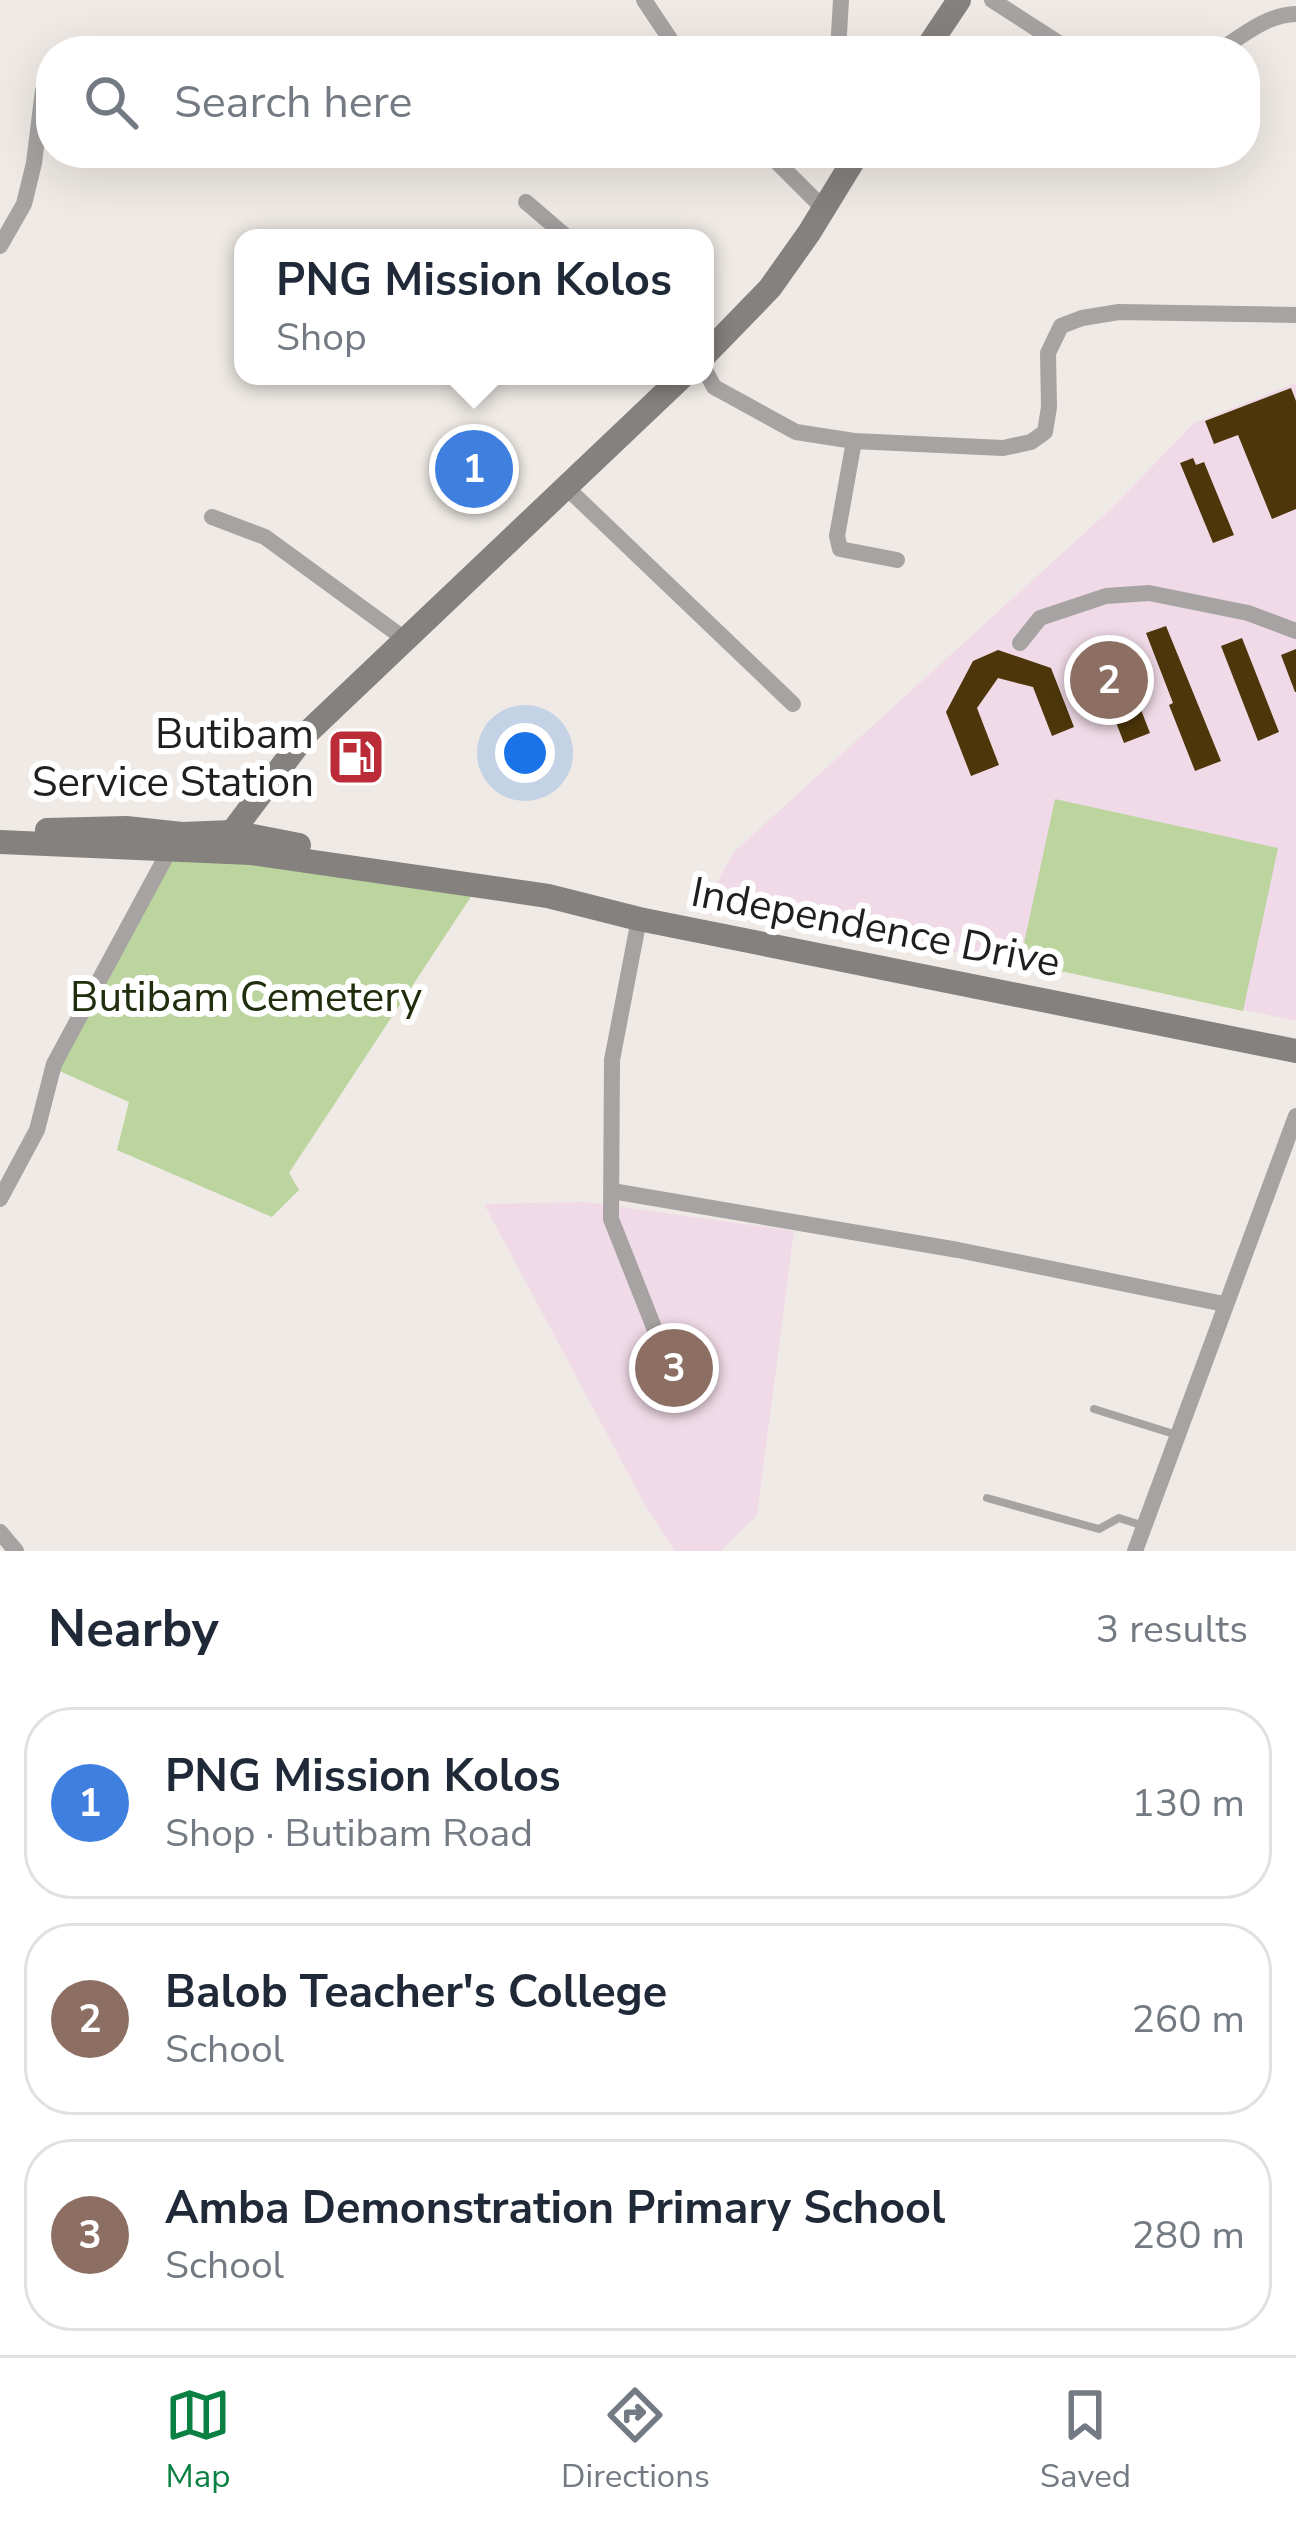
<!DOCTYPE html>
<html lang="en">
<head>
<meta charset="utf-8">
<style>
	body { margin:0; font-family:"Nunito Sans",sans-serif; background:#f6f6f7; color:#1f2937 }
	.you { position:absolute; left:525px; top:753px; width:42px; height:42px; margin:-30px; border:9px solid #fff; border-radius:50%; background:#1a73e8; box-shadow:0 0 0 18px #1a73e833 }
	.badge { display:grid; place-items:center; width:78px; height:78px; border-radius:50%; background:#0b8043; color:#fff; font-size:39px; font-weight:700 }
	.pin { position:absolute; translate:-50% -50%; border:6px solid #fff; box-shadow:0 3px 12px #0006 }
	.popup { position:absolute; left:234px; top:229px; width:480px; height:156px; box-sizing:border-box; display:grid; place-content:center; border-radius:24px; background:#fff; filter:drop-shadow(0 3px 9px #0005); font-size:39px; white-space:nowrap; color:#747a83 }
	.popup b { font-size:45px; color:#1f2937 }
	.popup::after { content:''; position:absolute; left:50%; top:100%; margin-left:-24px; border:24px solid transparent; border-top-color:#fff }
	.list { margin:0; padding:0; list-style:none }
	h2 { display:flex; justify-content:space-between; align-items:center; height:156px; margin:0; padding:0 48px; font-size:51px }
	h2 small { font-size:39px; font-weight:400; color:#747a83 }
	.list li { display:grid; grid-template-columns:78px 1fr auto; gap:36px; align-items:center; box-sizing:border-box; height:192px; margin:0 24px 24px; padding:0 24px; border:3px solid #e0e1e3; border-radius:48px }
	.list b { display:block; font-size:45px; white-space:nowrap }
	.list p { margin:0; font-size:39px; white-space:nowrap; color:#747a83 }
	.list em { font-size:39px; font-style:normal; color:#747a83 }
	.icon { flex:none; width:66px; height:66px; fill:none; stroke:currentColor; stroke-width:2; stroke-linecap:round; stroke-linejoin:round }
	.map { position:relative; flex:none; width:1296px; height:1551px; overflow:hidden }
	.search { position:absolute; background:#fff; box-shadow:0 12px 48px #0002; left:36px; right:36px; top:36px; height:132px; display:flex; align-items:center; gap:30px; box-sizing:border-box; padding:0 42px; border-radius:48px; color:#747a83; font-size:45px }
	.sheet { height:804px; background:#fff }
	nav { display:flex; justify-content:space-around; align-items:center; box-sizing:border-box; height:168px; border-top:3px solid #e0e1e3; background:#fff; font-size:33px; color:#747a83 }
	nav a { display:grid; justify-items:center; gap:6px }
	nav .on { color:#0b8043 }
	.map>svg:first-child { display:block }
</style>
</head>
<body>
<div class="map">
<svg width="1296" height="1551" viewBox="0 0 1296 1551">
	<rect width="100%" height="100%" fill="#efeae5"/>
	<g fill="#f0dae7">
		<polygon points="1296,383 1296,1021 1020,962 700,913 734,852 1112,508 1194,423"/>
		<polygon points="586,1202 794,1231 757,1515 721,1551 675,1551 645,1505 484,1204"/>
	</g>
	<g fill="#bcd49e">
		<polygon points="1055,799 1278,848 1243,1011 1020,962"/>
		<polygon points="170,849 480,883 289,1173 299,1190 272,1217 117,1150 129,1102 57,1070"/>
	</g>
	<g fill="#4d360a">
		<polygon points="1291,388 1296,401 1296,509 1272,519 1238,435 1214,444 1205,421"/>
		<polygon points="483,426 518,463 464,513 430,476"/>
		<polygon points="1193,458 1196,465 1204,462 1234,535 1213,543 1180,463"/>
		<polygon points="1166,626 1221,761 1195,771 1169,705 1173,703 1146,633"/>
		<polygon points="1112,635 1150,733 1124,743 1086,645"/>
		<polygon points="1242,638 1279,732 1258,741 1221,646"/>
		<polygon points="1296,649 1296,692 1295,692 1281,655"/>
		<polygon points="998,650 1051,668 1074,727 1052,736 1033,687 998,678 977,708 999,765 971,776 946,712 973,661"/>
	</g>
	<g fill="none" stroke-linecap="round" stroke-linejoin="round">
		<g stroke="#a6a3a2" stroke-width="8">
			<polyline points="1094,1409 1177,1435"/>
			<polyline points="987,1498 1099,1529 1119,1518 1144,1526"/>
		</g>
		<g stroke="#a6a3a2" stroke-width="16">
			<polyline points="644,0 678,51"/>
			<polyline points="992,0 1071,51"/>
			<polyline points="838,51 841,0"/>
			<path d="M1219 51C1243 35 1266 15 1296 14"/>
			<polyline points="768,153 824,209"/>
			<polyline points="526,202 568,238"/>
			<polyline points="0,246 24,204 34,163 43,90"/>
			<polyline points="705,370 714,387 796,432 854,441 1003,448 1031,442 1045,432 1049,407 1048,353 1061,326 1082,318 1119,312 1296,315"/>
			<polyline points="854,441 837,536 840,549 897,560"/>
			<polyline points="567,488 793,704"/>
			<polyline points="212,517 265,537 406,640"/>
			<polyline points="1020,643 1040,618 1106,596 1149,593 1248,613 1296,631"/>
			<polyline points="639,919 612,1060 611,1219 682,1398"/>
			<polyline points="612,1191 958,1250 1224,1304"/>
			<polyline points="0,1199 37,1130 54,1064 170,849"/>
			<polyline points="0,1532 16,1551"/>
			<polyline points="1135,1551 1296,1116"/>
		</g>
		<g stroke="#85817e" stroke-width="24">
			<polyline points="925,51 959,0"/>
			<polyline points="705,355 770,288 809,233 858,153"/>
			<polyline points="47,830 126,828 182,834 232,832 299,845"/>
			<polyline points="0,842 251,853 548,896 639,919 1296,1051"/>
			<polyline points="225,851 232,832 307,733 683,376"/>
		</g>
	</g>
	<defs>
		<symbol id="fuel-square" viewBox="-11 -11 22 22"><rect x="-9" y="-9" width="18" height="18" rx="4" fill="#bc2b38" stroke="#fff"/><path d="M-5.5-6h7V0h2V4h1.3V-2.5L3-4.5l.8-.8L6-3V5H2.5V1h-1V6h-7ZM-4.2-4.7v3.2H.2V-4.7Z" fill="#fff"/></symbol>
	</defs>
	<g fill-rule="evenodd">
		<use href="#fuel-square" x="323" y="724" width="66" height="66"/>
	</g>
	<g text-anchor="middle" stroke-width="12" stroke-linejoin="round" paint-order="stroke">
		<g font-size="42" fill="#211f1d" stroke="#fff" text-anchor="end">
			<text x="314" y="748">Butibam<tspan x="314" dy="48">Service Station</tspan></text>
		</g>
		<g font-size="42" fill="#211f1d" stroke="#fff">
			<text transform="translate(876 926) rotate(11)" y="15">Independence Drive</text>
		</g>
		<g font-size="42" fill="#212e0d" stroke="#fff">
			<text x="246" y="1011">Butibam Cemetery</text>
		</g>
	</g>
</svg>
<div class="you"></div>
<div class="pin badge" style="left:474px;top:469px;background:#3f7fe0">1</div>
<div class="popup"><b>PNG Mission Kolos</b>Shop</div>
<div class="pin badge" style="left:1109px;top:680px;background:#8d6e63">2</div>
<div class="pin badge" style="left:674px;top:1368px;background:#8d6e63">3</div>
<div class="search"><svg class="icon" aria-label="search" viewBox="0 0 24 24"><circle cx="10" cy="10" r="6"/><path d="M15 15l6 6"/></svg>Search here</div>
</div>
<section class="sheet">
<h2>Nearby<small>3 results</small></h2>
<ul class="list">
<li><span class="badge" style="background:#3f7fe0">1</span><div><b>PNG Mission Kolos</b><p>Shop · Butibam Road</p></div><em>130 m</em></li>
<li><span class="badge" style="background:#8d6e63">2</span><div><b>Balob Teacher's College</b><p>School</p></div><em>260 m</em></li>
<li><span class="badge" style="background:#8d6e63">3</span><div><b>Amba Demonstration Primary School</b><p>School</p></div><em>280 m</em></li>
</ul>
</section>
<nav>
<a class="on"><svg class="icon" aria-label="map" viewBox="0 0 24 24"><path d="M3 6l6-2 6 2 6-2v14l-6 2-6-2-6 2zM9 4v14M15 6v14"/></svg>Map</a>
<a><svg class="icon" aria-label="directions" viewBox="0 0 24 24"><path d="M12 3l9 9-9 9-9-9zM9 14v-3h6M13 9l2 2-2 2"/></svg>Directions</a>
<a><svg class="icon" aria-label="saved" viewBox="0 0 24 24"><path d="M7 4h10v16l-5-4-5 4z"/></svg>Saved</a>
</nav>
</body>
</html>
